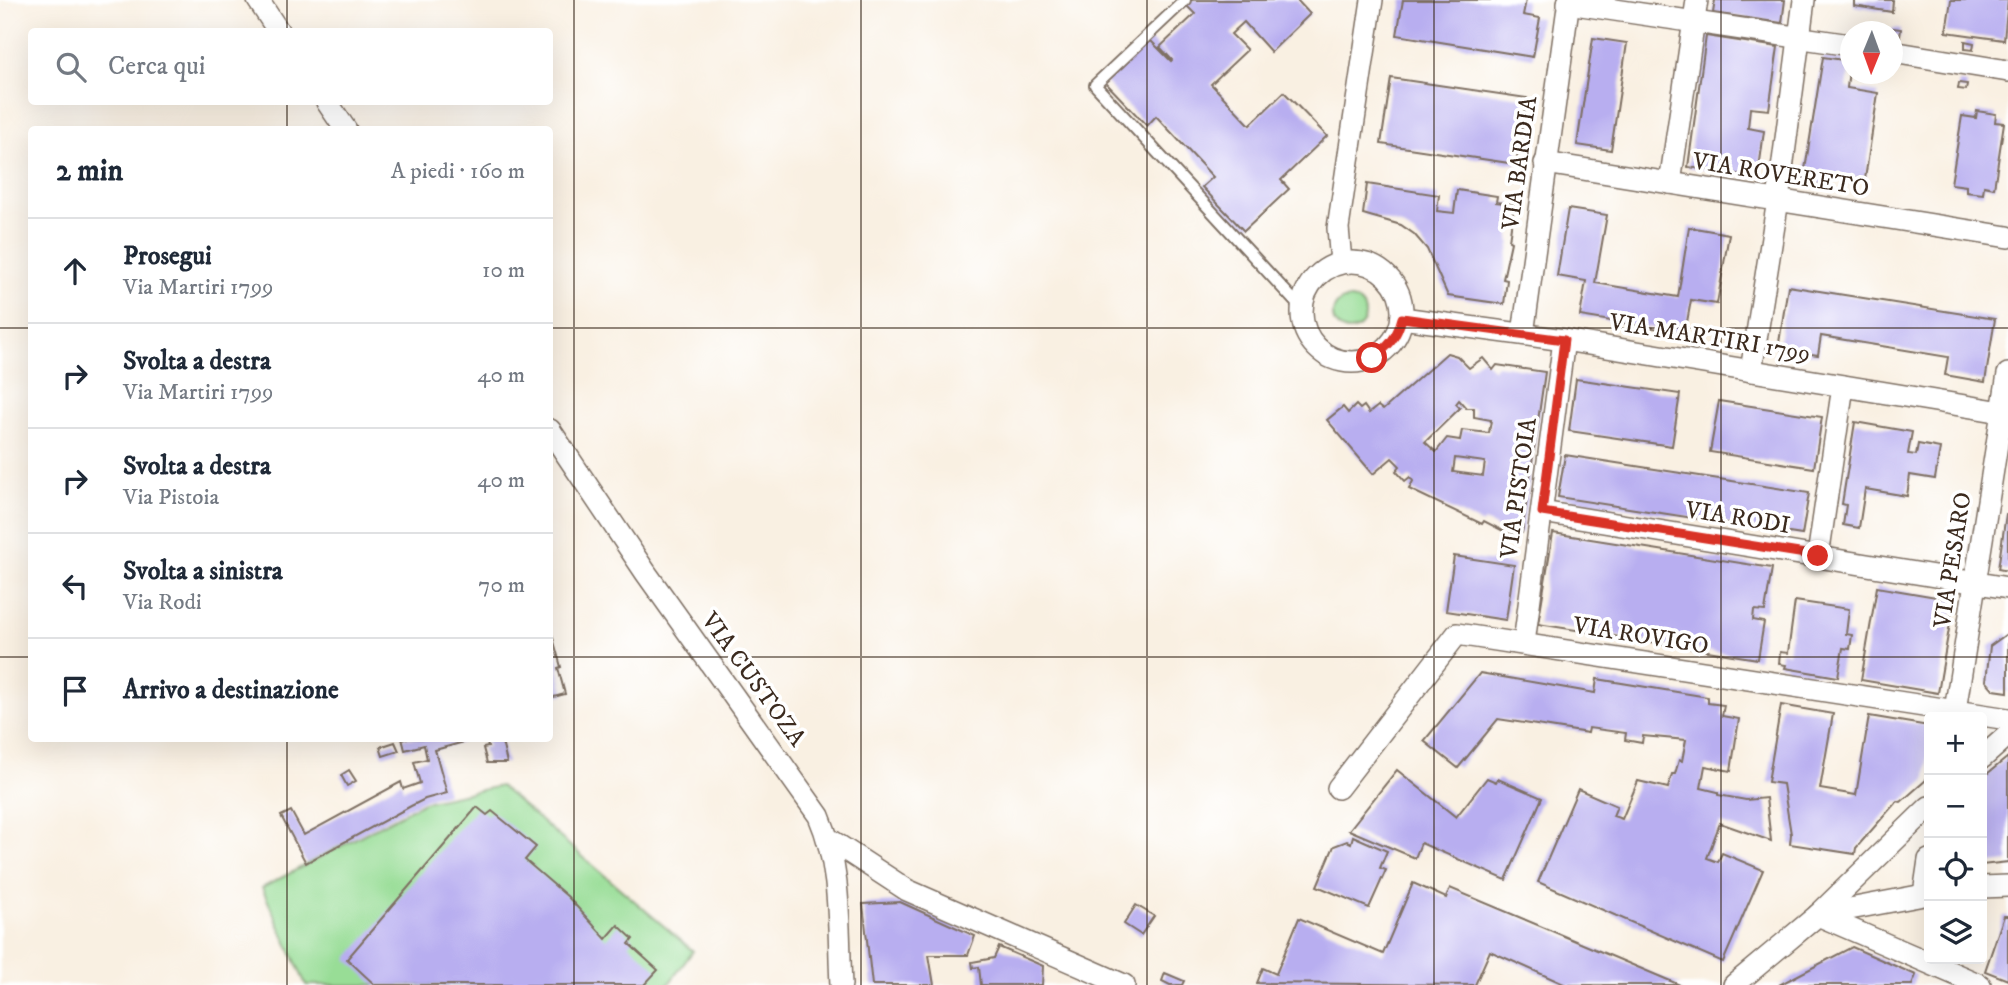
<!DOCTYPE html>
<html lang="it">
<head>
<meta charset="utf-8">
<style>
	body { margin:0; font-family:"IM FELL DW Pica",serif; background:#f6f6f7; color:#1f2937 }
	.controls { position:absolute; right:21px; bottom:21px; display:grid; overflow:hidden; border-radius:7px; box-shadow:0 7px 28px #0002 }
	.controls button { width:63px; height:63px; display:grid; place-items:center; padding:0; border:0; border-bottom:2px solid #e0e1e3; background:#fff; color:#1f2937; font:35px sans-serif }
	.compass { position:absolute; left:1840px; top:21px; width:63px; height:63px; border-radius:50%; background:#fff; box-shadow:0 7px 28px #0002; rotate:181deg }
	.stop { position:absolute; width:21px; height:21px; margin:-16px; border:5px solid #d93025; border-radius:50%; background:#fff }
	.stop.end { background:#d93025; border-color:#fff; box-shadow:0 2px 7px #0008 }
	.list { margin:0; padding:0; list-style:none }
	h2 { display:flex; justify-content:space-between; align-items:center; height:91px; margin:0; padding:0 28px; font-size:30px }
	h2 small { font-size:23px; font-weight:400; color:#747a83 }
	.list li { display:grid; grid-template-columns:46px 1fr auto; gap:21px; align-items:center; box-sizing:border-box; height:105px; padding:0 28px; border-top:2px solid #e0e1e3 }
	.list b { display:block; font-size:26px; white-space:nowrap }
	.list p { margin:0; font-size:23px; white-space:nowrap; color:#747a83 }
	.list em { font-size:23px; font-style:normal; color:#747a83 }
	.icon { flex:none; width:38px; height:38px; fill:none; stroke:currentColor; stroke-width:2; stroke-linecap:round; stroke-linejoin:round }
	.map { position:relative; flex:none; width:2008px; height:985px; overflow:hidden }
	.search { position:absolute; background:#fff; box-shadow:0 7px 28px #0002; left:28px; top:28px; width:525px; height:77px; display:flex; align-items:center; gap:18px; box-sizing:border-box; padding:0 24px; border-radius:7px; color:#747a83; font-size:26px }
	.panel { position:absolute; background:#fff; box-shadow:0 7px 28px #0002; left:28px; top:126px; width:525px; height:616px; border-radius:7px }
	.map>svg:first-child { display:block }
</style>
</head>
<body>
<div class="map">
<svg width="2008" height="985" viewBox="0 0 2008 985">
	<rect width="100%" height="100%" fill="#fff"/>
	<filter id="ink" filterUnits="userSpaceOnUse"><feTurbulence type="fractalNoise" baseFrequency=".0143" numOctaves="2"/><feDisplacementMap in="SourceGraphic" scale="14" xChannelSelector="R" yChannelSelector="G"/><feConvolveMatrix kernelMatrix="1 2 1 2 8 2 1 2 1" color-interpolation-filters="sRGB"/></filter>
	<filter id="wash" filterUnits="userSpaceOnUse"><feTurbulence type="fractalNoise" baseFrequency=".00686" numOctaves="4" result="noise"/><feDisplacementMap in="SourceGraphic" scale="28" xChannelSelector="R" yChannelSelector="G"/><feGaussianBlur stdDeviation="1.57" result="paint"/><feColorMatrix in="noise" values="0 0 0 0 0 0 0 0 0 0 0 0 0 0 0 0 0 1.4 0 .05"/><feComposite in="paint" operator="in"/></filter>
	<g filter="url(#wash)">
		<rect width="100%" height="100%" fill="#f9f0e2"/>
		<g fill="#98dd96" stroke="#6a845a" stroke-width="2">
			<circle cx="1349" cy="315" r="16"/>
			<polygon points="500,786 693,951 668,985 306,985 262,888 424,802"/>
		</g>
		<g id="blocks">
			<g fill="#b8aef0" fill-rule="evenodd">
				<polygon points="1189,0 1297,0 1310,14 1271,52 1244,22 1231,34 1247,50 1211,84 1250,125 1284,92 1327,136 1281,180 1289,189 1244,231 1202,187 1213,177 1156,116 1147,126 1105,82 1149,39 1171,61 1172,60 1160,47 1195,14 1185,4"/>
				<polygon points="1403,0 1526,0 1523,15 1540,18 1533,57 1397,35"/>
				<polygon points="1715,0 1785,0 1782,23 1713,13"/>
				<polygon points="1854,0 1893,0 1892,12 1854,6"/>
				<polygon points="1951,0 2008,0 2004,40 1946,32"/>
				<polygon points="1893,28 1901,29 1900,37 1892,35"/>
				<polygon points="1706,36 1778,47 1769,110 1750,108 1748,128 1764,131 1758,177 1688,167"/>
				<polygon points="1593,38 1627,43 1611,150 1577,145"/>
				<polygon points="1965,41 1974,43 1973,50 1965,49"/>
				<polygon points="1823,57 1850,61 1847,88 1878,93 1865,179 1832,174 1830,186 1803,182"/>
				<polygon points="1391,78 1527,98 1516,164 1381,144"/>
				<polygon points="1959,83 1967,84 1966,90 1958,89"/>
				<polygon points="1977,111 1996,114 1995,122 2004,123 1994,188 1984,186 1983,194 1966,192 1966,186 1951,184 1962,116 1976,118"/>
				<polygon points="1367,184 1439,195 1437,211 1454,213 1457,190 1497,196 1496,202 1514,204 1509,241 1511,242 1503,279 1507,280 1504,304 1448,296 1427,249 1414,234 1401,225 1363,214"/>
				<polygon points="1568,209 1607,215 1595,283 1678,297 1689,227 1729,234 1717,304 1691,300 1685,333 1580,316 1586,281 1557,276"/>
				<polygon points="1788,286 1995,319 1985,382 1945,375 1948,357 1821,336 1818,355 1778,349"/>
				<path d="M1447 353 1457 356 1469 368 1483 358 1493 370 1497 365 1545 372 1522 533 1509 534 1484 521 1482 524 1409 489 1413 481 1410 477 1405 481 1396 471 1400 466 1392 458 1373 474 1327 420 1343 407 1348 413 1356 405 1360 409 1364 406 1369 413 1378 406 1383 410ZM1459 400 1466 408H1474V417L1491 420 1489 433 1462 430 1460 440 1447 438 1436 452 1425 442 1460 408 1456 404ZM1455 458 1485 462 1483 476 1453 472Z"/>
				<polygon points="1576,379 1680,394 1672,446 1569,431"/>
				<polygon points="1719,401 1822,417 1814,468 1710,452"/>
				<polygon points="1855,422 1912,432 1908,454 1916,455 1918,444 1940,448 1935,479 1910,475 1907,496 1865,489 1859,528 1843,525 1846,505 1842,504"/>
				<polygon points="1565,455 1809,493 1802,535 1558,497"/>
				<polygon points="2006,514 2008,514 2008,571 1998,569"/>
				<polygon points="1553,533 1772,568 1765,611 1754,610 1753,620 1764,622 1758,659 1538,624"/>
				<polygon points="1454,556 1514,565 1506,620 1446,611"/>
				<polygon points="1877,587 1954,600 1938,693 1861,680"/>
				<polygon points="1795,601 1849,609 1846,634 1852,635 1850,649 1843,648 1838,677 1785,668 1786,665 1779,664 1780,652 1788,653"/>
				<polygon points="550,627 561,667 558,668 565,694 550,698"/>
				<polygon points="2008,633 2008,692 1994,690 1986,681 1990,646"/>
				<polygon points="1480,673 1595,693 1597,679 1708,697 1708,703 1724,705 1722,716 1739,719 1731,771 1705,766 1701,788 1718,792 1718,795 1746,800 1766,798 1771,841 1720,823 1707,858 1718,862 1722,853 1763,870 1723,962 1538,882 1578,789 1617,806 1613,816 1622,819 1638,781 1668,788 1672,774 1675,774 1679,760 1682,761 1686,740 1643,736 1642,743 1625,740 1626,733 1589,728 1588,733 1498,719 1458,768 1424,741"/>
				<polygon points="1781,705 1833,714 1820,789 1856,795 1869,716 1929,726 1926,780 1901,802 1897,801 1856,848 1855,854 1790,844 1791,834 1783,784 1768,782"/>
				<polygon points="402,738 475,739 435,750 447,793 425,799 411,806 306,863 281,816 291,811 304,835 401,782 403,789 420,783 414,762 427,759 424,745 405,750"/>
				<polygon points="486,738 501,738 507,763 487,763 483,748 488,747"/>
				<polygon points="395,742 399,751 383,756 380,747"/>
				<polygon points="2008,757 2008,862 1982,865 1982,778"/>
				<polygon points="349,770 356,781 347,786 341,775"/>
				<polygon points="1397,770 1456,817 1487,778 1496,782 1498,779 1542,798 1506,880 1421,843 1415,858 1349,830"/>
				<polygon points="477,807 487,815 492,811 536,847 525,860 568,897 606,939 618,925 633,939 629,944 658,970 644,985 375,985 347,959"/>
				<polygon points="1353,836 1387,851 1380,868 1386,870 1369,908 1317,886 1334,846 1347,841 1351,843"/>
				<polygon points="1413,883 1446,898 1450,888 1680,985 1566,985 1490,951 1475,985 1257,983 1263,968 1276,974 1299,918 1383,954"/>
				<polygon points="900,902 975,936 968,955 929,955 934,985 872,985 863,904"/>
				<polygon points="1136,905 1154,916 1141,935 1124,924"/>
				<polygon points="2004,916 2008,916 2008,980 1985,971"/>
				<polygon points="999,947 1043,966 1042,985 981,985 979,967 973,968 972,962 994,958"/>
				<polygon points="1852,947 1916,975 1912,985 1779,985"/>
				<polygon points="1165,973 1184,981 1182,985 1170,985 1162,981"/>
			</g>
		</g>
	</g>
	<g filter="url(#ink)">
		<use href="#blocks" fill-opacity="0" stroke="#7e6f63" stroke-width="2"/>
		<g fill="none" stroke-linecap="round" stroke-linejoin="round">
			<defs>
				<polyline id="lane" points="1185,0 1095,85 1301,308"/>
				<g id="street">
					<polyline points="258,0 279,32"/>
					<polyline points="1568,3 1850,45"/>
					<polyline points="1892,52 2008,71"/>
					<polyline points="327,102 346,130"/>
					<polyline points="1545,163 2008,237"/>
					<polyline points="1670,183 1697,0"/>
					<circle cx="1352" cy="312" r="50"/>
					<polyline points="1341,262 1338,228 1372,0"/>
					<polyline points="1402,318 1564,340 2008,413"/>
					<polyline points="1523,334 1569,0"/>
					<polyline points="1751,371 1778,200 1804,0"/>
					<path d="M550 430 646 573 819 816C842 869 838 928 841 985"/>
					<polyline points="1542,512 2008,588"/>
					<polyline points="1818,556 1843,386"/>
					<polyline points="1524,643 1564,340"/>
					<polyline points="1954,717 2008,374"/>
					<polyline points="1982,758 2008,735"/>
					<polyline points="1338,788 1457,634 2008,719"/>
					<polyline points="829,839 907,890 1124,985"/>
					<polyline points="1982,887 2008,886"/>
					<polyline points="1924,894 1929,860"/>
					<polyline points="1818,915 1980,985"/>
					<polyline points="1818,915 1929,894"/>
					<polyline points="1734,985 1818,915 1929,807"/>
				</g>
			</defs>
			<use href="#lane" stroke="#7e6f63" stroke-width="14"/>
			<use href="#street" stroke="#7e6f63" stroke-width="24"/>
			<use href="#lane" stroke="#fff" stroke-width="10"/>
			<use href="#street" stroke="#fff" stroke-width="21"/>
		</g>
	</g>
	<g fill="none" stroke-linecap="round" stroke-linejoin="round" filter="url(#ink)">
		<path stroke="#d93025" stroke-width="9" d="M1372 358C1389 347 1397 337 1402 318L1564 340 1542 512 1818 556"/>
	</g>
	<path fill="none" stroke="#3b2a1e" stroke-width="2" stroke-opacity="0.55" d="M287 0V32M574 0V985M861 0V985M1147 0V985M1434 0V985M1721 0V985M287 102V130M0 328H32M550 328H2008M0 657H32M550 657H2008M287 738V985"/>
	<g text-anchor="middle" stroke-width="7" stroke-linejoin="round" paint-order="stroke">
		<g font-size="24" fill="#3b2a1e" stroke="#fff">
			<text transform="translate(1519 163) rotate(-82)" y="8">VIA BARDIA</text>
			<text transform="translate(1781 174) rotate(9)" y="8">VIA ROVERETO</text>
			<text transform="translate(1710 337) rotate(9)" y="8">VIA MARTIRI 1799</text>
			<text transform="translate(1518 488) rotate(-82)" y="8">VIA PISTOIA</text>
			<text transform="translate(1738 517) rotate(9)" y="8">VIA RODI</text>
			<text transform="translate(1952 560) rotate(-81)" y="8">VIA PESARO</text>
			<text transform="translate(1641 635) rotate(9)" y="8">VIA ROVIGO</text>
			<text transform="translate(754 679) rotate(54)" y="8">VIA CUSTOZA</text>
		</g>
	</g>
</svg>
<div class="controls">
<button>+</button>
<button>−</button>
<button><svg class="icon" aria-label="locate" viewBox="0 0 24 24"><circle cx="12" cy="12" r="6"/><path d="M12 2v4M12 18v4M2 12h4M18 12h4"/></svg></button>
<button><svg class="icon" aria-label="layers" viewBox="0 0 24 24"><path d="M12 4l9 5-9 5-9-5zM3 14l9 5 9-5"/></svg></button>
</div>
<svg class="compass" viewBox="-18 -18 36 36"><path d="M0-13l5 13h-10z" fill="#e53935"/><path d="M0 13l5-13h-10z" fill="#747a83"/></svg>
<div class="stop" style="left:1372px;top:358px"></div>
<div class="stop end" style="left:1818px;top:556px"></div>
<div class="search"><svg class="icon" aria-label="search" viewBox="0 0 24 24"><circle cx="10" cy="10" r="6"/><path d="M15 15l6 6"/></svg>Cerca qui</div>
<section class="panel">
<h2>2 min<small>A piedi · 160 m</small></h2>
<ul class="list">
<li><svg class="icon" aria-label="ahead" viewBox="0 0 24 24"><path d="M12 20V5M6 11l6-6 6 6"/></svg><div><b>Prosegui</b><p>Via Martiri 1799</p></div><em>10 m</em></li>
<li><svg class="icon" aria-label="right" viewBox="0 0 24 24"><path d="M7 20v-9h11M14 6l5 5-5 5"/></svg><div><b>Svolta a destra</b><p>Via Martiri 1799</p></div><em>40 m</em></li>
<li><svg class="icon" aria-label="right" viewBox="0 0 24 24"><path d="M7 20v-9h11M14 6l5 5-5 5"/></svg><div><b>Svolta a destra</b><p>Via Pistoia</p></div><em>40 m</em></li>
<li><svg class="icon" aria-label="left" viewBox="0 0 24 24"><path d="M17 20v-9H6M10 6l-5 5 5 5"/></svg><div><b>Svolta a sinistra</b><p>Via Rodi</p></div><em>70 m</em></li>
<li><svg class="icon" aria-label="arrive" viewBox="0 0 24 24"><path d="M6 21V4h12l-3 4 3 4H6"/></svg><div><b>Arrivo a destinazione</b></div></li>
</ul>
</section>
</div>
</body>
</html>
